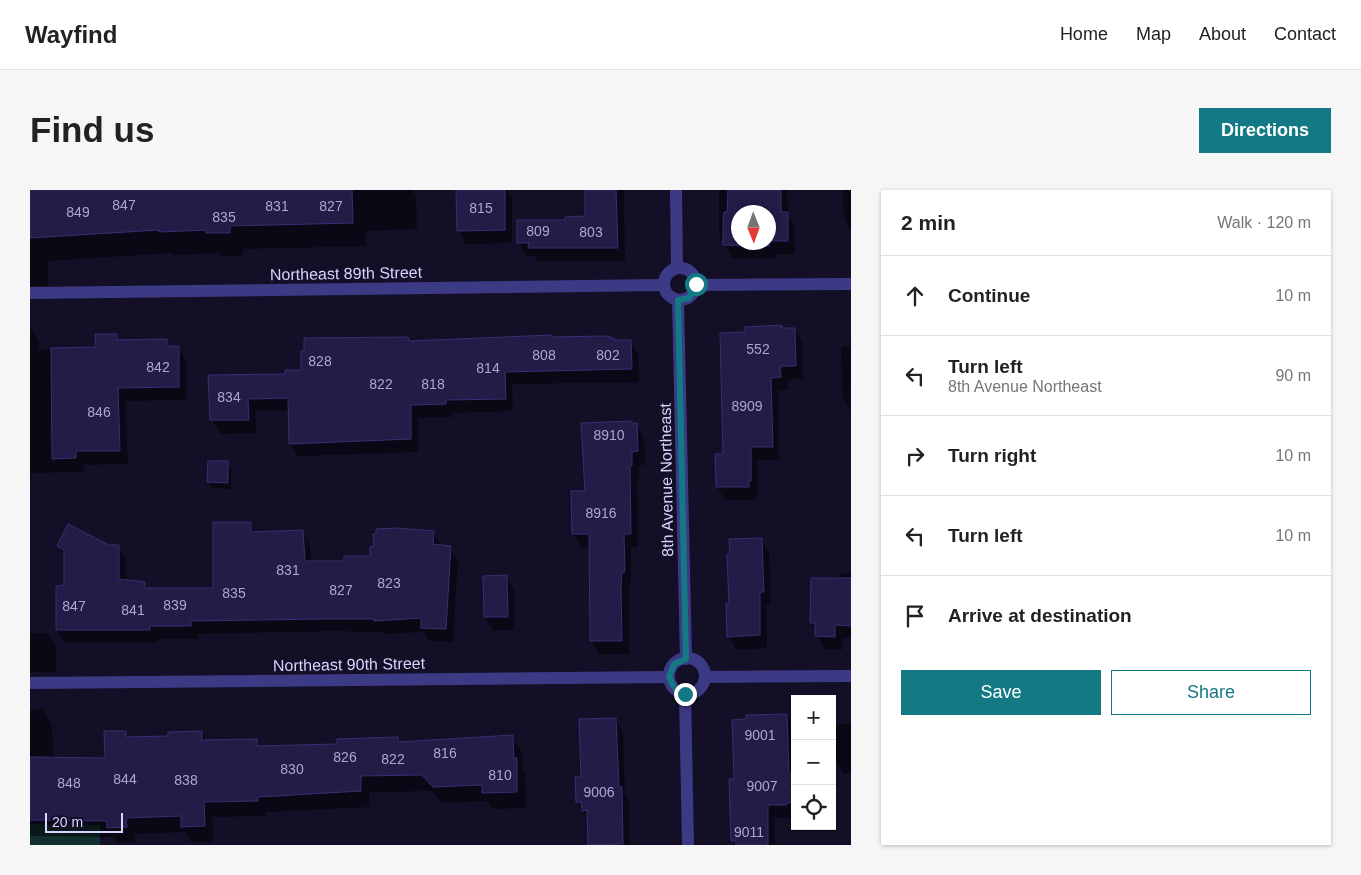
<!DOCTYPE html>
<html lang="en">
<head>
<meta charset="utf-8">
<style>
	body { margin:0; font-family:Helvetica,sans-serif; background:#f6f6f6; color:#222 }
	.controls { position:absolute; right:15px; bottom:15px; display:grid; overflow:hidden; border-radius:0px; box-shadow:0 1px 4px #0004 }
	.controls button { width:45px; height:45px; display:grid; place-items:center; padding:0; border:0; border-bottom:1px solid #e0e0e0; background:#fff; color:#222; font:25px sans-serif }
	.compass { position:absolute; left:701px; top:15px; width:45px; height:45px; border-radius:50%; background:#fff; box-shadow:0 1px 4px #0004; rotate:179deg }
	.scale { position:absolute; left:15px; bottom:12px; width:78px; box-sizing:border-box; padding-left:5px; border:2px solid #d9d4ff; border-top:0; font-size:14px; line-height:18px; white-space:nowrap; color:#d9d4ff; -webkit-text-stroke:4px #130f26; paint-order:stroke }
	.stop { position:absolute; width:15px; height:15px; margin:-11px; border:4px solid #137a85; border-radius:50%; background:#fff }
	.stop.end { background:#137a85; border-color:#fff; box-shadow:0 1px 5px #0008 }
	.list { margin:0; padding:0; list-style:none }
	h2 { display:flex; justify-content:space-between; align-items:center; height:65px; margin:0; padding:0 20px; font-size:21px }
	h2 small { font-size:16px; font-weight:400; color:#767676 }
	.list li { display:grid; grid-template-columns:32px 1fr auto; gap:15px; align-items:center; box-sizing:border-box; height:80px; padding:0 20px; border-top:1px solid #e0e0e0 }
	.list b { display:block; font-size:19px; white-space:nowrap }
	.list p { margin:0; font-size:16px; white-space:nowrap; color:#767676 }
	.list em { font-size:16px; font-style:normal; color:#767676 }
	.actions { display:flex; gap:10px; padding:15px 20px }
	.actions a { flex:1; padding:11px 0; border:1px solid #137a85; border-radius:0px; text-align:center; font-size:18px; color:#137a85 }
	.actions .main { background:#137a85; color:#fff }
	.icon { flex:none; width:28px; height:28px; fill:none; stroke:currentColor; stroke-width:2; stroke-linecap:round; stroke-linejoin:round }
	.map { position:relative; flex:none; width:821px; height:655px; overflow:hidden; border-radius:0px }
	header { display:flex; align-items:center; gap:30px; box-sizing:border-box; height:70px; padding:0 25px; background:#fff; border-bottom:1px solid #e0e0e0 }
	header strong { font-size:24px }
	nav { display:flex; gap:28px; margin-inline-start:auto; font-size:18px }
	.intro { display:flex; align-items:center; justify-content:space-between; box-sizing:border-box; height:120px; padding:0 30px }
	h1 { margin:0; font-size:35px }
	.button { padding:12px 22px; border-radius:0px; background:#137a85; color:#fff; font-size:18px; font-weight:700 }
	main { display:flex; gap:30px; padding:0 30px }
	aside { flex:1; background:#fff; border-radius:0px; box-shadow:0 1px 4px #0004 }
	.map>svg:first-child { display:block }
</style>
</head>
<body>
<header>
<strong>Wayfind</strong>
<nav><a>Home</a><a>Map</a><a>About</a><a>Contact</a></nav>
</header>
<div class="intro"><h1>Find us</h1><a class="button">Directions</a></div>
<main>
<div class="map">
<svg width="821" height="655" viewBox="0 0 821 655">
	<rect width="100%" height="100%" fill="#130f26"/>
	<polygon fill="#12302f" points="0,634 70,635 70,655 0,655"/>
	<g fill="#0007" fill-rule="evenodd">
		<polygon points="0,0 382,0 386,6 387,39 335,41 336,56 213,59 213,66 191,66 189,63 143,65 142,63 18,71 18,96 0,96"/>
		<polygon points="428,0 477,0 482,9 482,53 436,54 428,40"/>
		<polygon points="556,0 594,0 595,71 507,71 504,66 496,66 489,53 489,31 536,31 556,28"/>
		<path d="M689 0H757L758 24 765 37V64H746V69L702 68 689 45ZM708 22H738V52H708Z"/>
		<polygon points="813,0 821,0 821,41 814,29"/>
		<polygon points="0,137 9,151 9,159 67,158 86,145 90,151 136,150 140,158 148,157 156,171 157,210 95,211 98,274 53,275 54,282 1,283 0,309"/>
		<polygon points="752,139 765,139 772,152 773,189 761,189 757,192 758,200 748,201 749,270 727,270 728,304 726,304 726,310 695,310 687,297 695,265"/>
		<polygon points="522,146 523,148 600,151 608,164 609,192 482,194 483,221 423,223 423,227 388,228 388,262 268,266 260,253 260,221 225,221 226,243 191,244 181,230 256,185 378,148 380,152"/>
		<polygon points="820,150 821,150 820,220 813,206 811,157 820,156"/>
		<polygon points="602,232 607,235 614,248 615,275 609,275 609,289 607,289 608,357 601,357 601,395 599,395 599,464 569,464 561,451 561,357 551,357 543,344 543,303 556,302"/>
		<polygon points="197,273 201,279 201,299 182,298 178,292"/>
		<polygon points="220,333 226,343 272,341 280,354 281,373 315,372 342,367 403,342 411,356 420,358 428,371 423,452 400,451 394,442 353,444 352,442 302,441 168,444 168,449 126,449 127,452 35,453 27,440 27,397 36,397 35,367 29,356 88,357 96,370 96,391 115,393 118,399 184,399"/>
		<polygon points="731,349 739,362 741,415 736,415 737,458 706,460 699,446 700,415"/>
		<polygon points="809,383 821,383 821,448 812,448 812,460 794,459 781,432 808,389"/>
		<polygon points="476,386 484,400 484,440 463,440 455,427"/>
		<polygon points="0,443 18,443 26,457 26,482 0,482"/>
		<polygon points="13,519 22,535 23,568 76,570 95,542 99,548 140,547 172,542 177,551 226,551 230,557 309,555 367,548 370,553 482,547 492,562 492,580 495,585 496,618 463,619 458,611 413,613 402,601 339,602 340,617 236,622 236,626 182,627 183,652 162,652 156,642 105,644 105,652 88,653 84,647 0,646 0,520"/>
		<polygon points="757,526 764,539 765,626 763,628 744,628 745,655 705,655 702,650 705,590"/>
		<polygon points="586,530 593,543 595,605 599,611 599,655 560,655 559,631 547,612 552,588"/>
		<polygon points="803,534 821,534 821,583 813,584 805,570"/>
	</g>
	<g fill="#241b47" stroke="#3b2d73" fill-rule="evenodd">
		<polygon points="0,0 322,0 323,33 200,36 200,43 176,43 176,40 129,42 129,40 0,48"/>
		<polygon points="426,0 475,0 475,40 427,41"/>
		<polygon points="555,0 586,0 588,58 498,58 499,53 487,53 487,30 535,30 535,27 555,26"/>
		<path d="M698 0H751V22H758V51H739V56L693 55V29L694 22H697ZM708 22H738V52H708Z"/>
		<polygon points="752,135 752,138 765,138 766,176 753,176 750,178 751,187 741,188 743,257 721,257 721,291 719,291 719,297 686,297 685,264 693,264 690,143 715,142 715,137"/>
		<polygon points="65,144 87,144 87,150 137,149 137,156 149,156 149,197 88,198 90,261 46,261 46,268 22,269 21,158 66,157"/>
		<polygon points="522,145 522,147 575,146 584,148 584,150 601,150 602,179 475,182 476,209 416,210 416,214 381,215 381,249 259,254 258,208 218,209 219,230 180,230 178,185 255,184 255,180 271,180 271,161 274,161 274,148 378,147 379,151"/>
		<polygon points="602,231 602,234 607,233 608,261 602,262 602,276 600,276 601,344 594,344 595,382 592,382 591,396 592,451 560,451 559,344 542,344 541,301 555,301 551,233"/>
		<polygon points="178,271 198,271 198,293 177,292"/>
		<polygon points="183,332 221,332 221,342 273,340 275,371 314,371 314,366 340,366 340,357 344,356 343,344 346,344 346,339 366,338 404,341 403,354 421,356 416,439 391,438 391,428 344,431 344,429 294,429 161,431 161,436 120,436 120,440 26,440 26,396 34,395 34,360 27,356 38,334 79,355 89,355 89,389 115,392 115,398 183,398"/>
		<polygon points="732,348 734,402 730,402 730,445 697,447 696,413 699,414 697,364 700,364 699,349"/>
		<polygon points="477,385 478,427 454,427 453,386"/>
		<polygon points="781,388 821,388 821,436 805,435 805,447 785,446 785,433 780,433"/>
		<polygon points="757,524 759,583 765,585 765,612 757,613 756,615 738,615 738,655 706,655 706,651 701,651 699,589 704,589 702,530 716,529 716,525"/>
		<polygon points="586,528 589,597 592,597 593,654 558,655 557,620 552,621 551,612 546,612 545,587 551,587 549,529"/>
		<polygon points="74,541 96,541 96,547 138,546 138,542 172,541 172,550 227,549 227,556 307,554 307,549 368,547 368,552 483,545 484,568 487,568 487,602 452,603 452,595 403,597 392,585 331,586 331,601 228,607 228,611 174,612 175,636 151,637 151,626 96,628 97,637 77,638 77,631 0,630 0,567 75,568"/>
	</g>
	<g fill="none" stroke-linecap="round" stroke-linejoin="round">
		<g stroke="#3d3a85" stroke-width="12">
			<polyline points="646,0 647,78"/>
			<circle cx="650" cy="94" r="16"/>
			<polyline points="666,95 821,94"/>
			<polyline points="0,103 633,95"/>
			<polyline points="648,110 656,469"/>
			<circle cx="657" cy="486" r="18"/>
			<polyline points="675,487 821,486"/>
			<polyline points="0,493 639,487"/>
			<polyline points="655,504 658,655"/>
		</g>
	</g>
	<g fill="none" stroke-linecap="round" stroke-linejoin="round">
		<polyline stroke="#137a85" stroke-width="6" points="655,504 645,499 639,487 644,474 656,469 648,110 659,108 666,94"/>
	</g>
	<g text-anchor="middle" stroke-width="4" stroke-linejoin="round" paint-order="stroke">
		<g font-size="14" fill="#aca6d1">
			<text x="94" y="20">847</text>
			<text x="247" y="21">831</text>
			<text x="301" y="21">827</text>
			<text x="451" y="23">815</text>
			<text x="48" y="27">849</text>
			<text x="194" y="32">835</text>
			<text x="508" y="46">809</text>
			<text x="561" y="47">803</text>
			<text x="728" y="164">552</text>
			<text x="514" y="170">808</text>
			<text x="578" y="170">802</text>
			<text x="290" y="176">828</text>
			<text x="128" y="182">842</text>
			<text x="458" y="183">814</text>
			<text x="351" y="199">822</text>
			<text x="403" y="199">818</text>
			<text x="199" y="212">834</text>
			<text x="717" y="221">8909</text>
			<text x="69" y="227">846</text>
			<text x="579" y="250">8910</text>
			<text x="571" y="328">8916</text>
			<text x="258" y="385">831</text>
			<text x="359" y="398">823</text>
			<text x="311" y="405">827</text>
			<text x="204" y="408">835</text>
			<text x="145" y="420">839</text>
			<text x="44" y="421">847</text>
			<text x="103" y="425">841</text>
			<text x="730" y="550">9001</text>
			<text x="415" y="568">816</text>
			<text x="315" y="572">826</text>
			<text x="363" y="574">822</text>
			<text x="262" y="584">830</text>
			<text x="470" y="590">810</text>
			<text x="95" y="594">844</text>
			<text x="156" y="595">838</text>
			<text x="39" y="598">848</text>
			<text x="732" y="601">9007</text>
			<text x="569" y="607">9006</text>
			<text x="719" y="647">9011</text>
		</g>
		<g font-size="16" fill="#d9d4ff" stroke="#130f26">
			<text transform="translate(316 83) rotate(-1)" y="6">Northeast 89th Street</text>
			<text transform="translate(636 290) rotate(-91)" y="6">8th Avenue Northeast</text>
			<text transform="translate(319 474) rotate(-1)" y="6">Northeast 90th Street</text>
		</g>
	</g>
</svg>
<div class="controls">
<button>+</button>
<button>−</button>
<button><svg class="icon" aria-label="locate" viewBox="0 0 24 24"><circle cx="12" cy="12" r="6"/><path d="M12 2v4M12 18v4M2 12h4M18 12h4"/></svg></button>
</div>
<svg class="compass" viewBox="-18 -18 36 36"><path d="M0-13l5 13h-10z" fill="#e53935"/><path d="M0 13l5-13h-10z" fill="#767676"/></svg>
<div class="scale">20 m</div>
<div class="stop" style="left:666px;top:94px"></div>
<div class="stop end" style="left:655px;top:504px"></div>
</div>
<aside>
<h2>2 min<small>Walk · 120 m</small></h2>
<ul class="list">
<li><svg class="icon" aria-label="ahead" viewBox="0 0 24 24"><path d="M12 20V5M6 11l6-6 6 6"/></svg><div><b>Continue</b></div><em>10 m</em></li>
<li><svg class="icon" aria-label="left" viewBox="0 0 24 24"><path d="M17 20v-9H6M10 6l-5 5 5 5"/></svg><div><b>Turn left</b><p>8th Avenue Northeast</p></div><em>90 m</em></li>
<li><svg class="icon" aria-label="right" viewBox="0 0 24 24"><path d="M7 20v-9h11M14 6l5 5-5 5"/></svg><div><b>Turn right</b></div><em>10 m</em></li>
<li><svg class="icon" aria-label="left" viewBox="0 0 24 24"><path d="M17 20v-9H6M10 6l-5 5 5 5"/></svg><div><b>Turn left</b></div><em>10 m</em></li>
<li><svg class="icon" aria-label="arrive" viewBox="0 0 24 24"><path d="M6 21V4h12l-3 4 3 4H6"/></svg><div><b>Arrive at destination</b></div></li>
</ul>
<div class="actions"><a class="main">Save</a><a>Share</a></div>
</aside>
</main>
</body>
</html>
